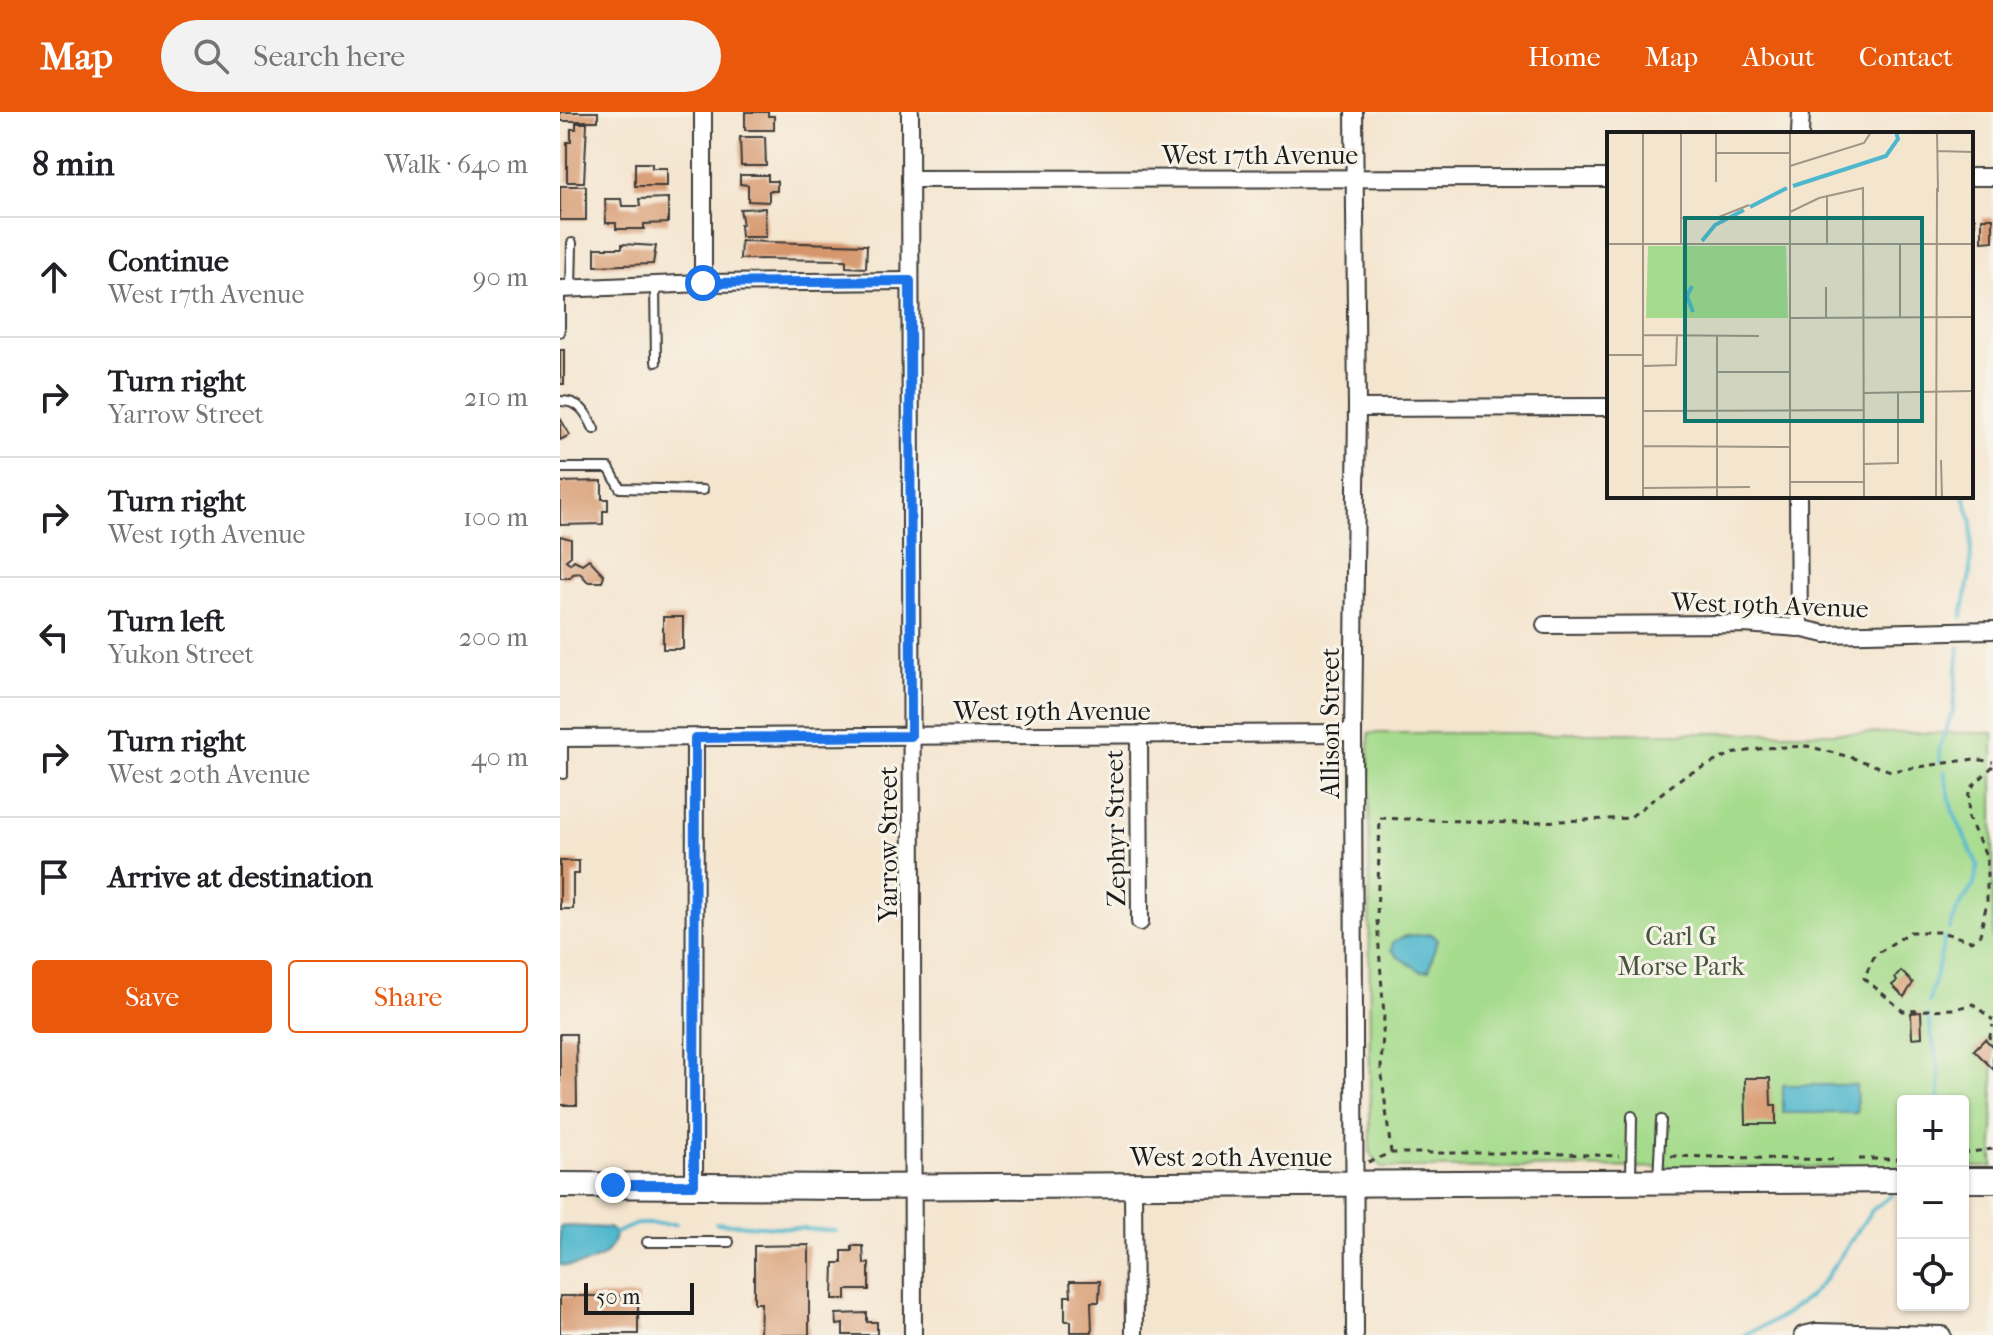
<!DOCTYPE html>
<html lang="en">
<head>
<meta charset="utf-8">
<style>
	body { margin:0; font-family:"IM FELL French Canon",serif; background:#f2f2f2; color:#202124 }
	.controls { position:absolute; right:24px; bottom:24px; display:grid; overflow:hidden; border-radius:8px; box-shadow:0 2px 6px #0004 }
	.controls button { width:72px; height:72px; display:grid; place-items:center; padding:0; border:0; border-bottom:2px solid #e0e0e0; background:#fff; color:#202124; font:40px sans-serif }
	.scale { position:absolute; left:24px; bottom:20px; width:110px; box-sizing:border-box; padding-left:8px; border:4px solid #1c1c1c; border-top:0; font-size:22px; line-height:28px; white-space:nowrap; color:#1c1c1c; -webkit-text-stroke:6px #f7f3e8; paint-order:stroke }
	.stop { position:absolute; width:24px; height:24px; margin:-18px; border:6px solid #1a73e8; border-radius:50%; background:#fff }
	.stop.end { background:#1a73e8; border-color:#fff; box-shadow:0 2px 8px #0008 }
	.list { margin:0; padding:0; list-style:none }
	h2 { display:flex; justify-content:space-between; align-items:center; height:104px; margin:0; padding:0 32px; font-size:34px }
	h2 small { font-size:26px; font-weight:400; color:#757577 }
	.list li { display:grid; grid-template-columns:52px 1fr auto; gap:24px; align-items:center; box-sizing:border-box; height:120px; padding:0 32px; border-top:2px solid #e0e0e0 }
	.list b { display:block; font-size:30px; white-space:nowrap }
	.list p { margin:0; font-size:26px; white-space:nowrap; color:#757577 }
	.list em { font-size:26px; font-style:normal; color:#757577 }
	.actions { display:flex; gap:16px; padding:24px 32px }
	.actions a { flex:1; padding:18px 0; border:2px solid #ea580c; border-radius:8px; text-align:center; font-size:28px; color:#ea580c }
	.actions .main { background:#ea580c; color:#fff }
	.icon { flex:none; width:44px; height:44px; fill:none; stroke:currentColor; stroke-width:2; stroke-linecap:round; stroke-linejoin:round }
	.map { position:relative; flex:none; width:1433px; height:1223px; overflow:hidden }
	header { display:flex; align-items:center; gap:48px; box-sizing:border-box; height:112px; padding:0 40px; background:#ea580c; color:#fff }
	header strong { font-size:38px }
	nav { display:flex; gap:44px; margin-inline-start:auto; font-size:28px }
	.search { width:560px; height:72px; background:#f2f2f2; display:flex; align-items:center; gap:20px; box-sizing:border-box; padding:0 28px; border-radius:44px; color:#757577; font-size:30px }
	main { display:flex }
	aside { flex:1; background:#fff }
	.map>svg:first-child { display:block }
</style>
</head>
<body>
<header>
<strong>Map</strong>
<div class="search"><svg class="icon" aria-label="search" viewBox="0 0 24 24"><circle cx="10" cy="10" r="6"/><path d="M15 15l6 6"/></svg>Search here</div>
<nav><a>Home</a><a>Map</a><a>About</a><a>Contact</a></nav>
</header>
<main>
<aside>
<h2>8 min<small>Walk · 640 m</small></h2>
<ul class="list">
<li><svg class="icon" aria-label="ahead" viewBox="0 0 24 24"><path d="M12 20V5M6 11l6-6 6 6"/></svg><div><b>Continue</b><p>West 17th Avenue</p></div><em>90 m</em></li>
<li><svg class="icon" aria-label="right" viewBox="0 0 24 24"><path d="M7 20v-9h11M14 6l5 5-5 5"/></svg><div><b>Turn right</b><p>Yarrow Street</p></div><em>210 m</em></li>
<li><svg class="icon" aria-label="right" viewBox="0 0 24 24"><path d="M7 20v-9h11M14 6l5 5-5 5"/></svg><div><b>Turn right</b><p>West 19th Avenue</p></div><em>100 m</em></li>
<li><svg class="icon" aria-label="left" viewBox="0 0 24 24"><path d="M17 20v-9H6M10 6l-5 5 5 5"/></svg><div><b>Turn left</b><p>Yukon Street</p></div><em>200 m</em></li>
<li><svg class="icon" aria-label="right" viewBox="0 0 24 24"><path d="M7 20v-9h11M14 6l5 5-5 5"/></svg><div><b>Turn right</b><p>West 20th Avenue</p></div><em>40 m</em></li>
<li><svg class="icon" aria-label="arrive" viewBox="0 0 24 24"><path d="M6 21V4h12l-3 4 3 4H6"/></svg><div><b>Arrive at destination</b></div></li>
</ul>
<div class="actions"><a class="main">Save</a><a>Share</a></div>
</aside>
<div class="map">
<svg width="1433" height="1223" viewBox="0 0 1433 1223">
	<rect width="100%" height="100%" fill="#f7f3e8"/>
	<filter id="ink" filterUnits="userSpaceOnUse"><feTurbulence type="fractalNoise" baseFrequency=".0125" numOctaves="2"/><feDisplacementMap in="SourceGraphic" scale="16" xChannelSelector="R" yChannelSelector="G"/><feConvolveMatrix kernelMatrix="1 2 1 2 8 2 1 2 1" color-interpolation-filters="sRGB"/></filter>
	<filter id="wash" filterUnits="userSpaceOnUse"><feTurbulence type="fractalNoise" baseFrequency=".006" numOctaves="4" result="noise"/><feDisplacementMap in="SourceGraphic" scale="32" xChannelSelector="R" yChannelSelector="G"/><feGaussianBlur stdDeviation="1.8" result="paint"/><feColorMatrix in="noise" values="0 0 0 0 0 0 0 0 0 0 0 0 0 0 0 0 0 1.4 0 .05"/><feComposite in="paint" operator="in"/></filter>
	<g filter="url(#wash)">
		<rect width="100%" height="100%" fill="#f4e5cf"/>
		<polygon fill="#a5db8c" stroke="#607c54" stroke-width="2" points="809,621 1433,621 1433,1055 1403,1055 1403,989 1343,989 1343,1055 822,1056 810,1041"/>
		<g fill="#4fb7cd" stroke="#366a74" stroke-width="2">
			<polygon points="872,822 877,827 869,858 861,859 838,845 831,837 834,829 846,824"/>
			<polygon points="1223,973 1296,973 1297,1001 1223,1001"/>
			<path d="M8 1114 49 1116 55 1121C54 1147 22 1156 0 1153V1115Z"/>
		</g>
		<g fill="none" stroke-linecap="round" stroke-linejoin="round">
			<g stroke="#4fb7cd" stroke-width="4">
				<polyline points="1402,505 1410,462 1412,409 1404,384"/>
				<polyline points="1380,649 1379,637 1393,599 1399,535"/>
				<polyline points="1384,659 1392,697 1418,754 1414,773 1398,796 1390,817"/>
				<polyline points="1369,890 1385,826"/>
				<path d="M1368 903C1371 931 1384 961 1378 989"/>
				<polyline points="156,1111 276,1119"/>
				<polyline points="55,1121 77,1112 116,1112"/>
				<polyline points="1184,1223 1220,1206 1250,1184 1265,1167 1311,1099 1332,1083"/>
			</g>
		</g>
		<g id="blocks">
			<g fill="#d6956a">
				<rect x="0" y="0" width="38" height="9"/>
				<polygon points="185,0 208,0 208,4 214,4 214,18 185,18"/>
				<polygon points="16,11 27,11 24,70 7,70 7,30 11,30 11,17 16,17"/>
				<polygon points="180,25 205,25 206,54 181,54"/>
				<polygon points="75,51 92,51 92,56 107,56 107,74 75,74"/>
				<polygon points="180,63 208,63 208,69 217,69 217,79 209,79 209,90 188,89 188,73 180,72"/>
				<rect x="0" y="74" width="26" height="34"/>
				<polygon points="108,86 108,111 84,112 84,117 56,117 56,111 46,111 45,87 61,87 62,94 80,94 79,87"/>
				<polygon points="205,96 206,125 181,125 180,113 183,113 180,97"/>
				<rect x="1411" y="106" width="4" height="31"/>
				<polygon points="1422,106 1433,106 1433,129 1422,130"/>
				<polygon points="181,129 307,133 306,156 286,155 286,148 180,147"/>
				<polygon points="62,132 96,134 93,152 35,154 35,136 62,136"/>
				<rect x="0" y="238" width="4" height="34"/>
				<polygon points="0,306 10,323 0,328"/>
				<polygon points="42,369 42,387 48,387 48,399 43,399 43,412 0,413 0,370"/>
				<polygon points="0,424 11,427 11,444 6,448 10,452 14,448 22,452 29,447 44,463 42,470 28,470 20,461 13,462 10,466 0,466"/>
				<rect x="103" y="505" width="20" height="32"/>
				<polygon points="0,749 19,749 19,762 13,762 13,797 0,797"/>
				<polygon points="1341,859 1353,871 1344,885 1332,873 1337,869 1335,866"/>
				<polygon points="1361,900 1362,925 1352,926 1351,901"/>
				<polygon points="0,922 16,922 17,993 0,993"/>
				<polygon points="1425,927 1433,935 1433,957 1414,938"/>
				<polygon points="1185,966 1210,966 1211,993 1216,993 1216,1012 1186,1012"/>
				<polygon points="249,1133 249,1223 200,1223 201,1191 194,1191 194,1134"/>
				<polygon points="292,1134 303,1134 304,1152 309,1151 309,1178 286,1178 286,1187 273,1187 274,1151 282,1151 282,1139 292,1139"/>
				<polygon points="510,1169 540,1169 539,1190 531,1190 532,1220 511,1220 511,1209 505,1209 505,1184 511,1184"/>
				<rect x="0" y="1184" width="78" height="38"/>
				<polygon points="307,1201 307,1210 317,1210 317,1223 283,1223 283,1212 277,1213 276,1202"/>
			</g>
		</g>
	</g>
	<g filter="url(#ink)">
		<use href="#blocks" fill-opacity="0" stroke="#3c3a37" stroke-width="2"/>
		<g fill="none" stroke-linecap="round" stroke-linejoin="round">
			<defs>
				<g id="lane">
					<polyline points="95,173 96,250"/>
					<polyline points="0,177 0,220"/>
					<polyline points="11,177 12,131"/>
					<path d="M0 289C20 289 26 300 34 317"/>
					<polyline points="0,356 49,356 60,376 143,378"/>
					<polyline points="3,627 3,662"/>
					<polyline points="1071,1067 1072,1004"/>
					<polyline points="1098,1068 1101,1008"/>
					<polyline points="87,1130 169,1130"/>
				</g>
				<g id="street">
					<polyline points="143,0 143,171"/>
					<polyline points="350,0 353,1223"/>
					<polyline points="794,0 797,296 793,621 795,1223"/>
					<polyline points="1240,22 1241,0"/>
					<polyline points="1411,65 1433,65"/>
					<polyline points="350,67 1049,66"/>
					<polyline points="0,177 143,171 350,169"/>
					<polyline points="797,296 1049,295"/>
					<polyline points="1238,384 1239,516"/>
					<polyline points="985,513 1184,512 1239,516 1265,522 1433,518"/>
					<polyline points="579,623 580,810"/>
					<polyline points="0,626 793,621"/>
					<polyline points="134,1073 135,626"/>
					<polyline points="573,1073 574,1223"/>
					<polyline points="1243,1223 1256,1220 1382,1223"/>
				</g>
				<g id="secondary">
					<polyline points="1403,1068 1433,1068"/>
					<polyline points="0,1073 289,1075 1343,1068"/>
				</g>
			</defs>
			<use href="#lane" stroke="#3c3a37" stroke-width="12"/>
			<use href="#street" stroke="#3c3a37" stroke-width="20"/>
			<use href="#secondary" stroke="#3c3a37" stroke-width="28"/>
			<g stroke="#3c3a37" stroke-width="3" stroke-dasharray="6 6" stroke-linecap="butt">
				<polyline points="1433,654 1409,678 1408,706 1427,745 1427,790 1420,823 1411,829 1381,820 1350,820 1315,843 1304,866 1343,899 1395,897 1413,892 1433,908"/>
				<polyline points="1429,927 1433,913"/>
				<polyline points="831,1041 821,955 824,904 817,808 820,706 956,711 1069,706 1124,664 1171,642 1205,636 1247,634 1290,645 1331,659 1414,647 1433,650"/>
				<polyline points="1403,1041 1433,1037"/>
				<polyline points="1111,1044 1279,1048"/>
				<polyline points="1299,1047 1343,1047"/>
				<polyline points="808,1050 831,1041 977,1041 1059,1044"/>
			</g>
			<use href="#lane" stroke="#fff" stroke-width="8"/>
			<use href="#street" stroke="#fff" stroke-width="16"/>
			<use href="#secondary" stroke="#fff" stroke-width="24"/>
		</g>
	</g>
	<g fill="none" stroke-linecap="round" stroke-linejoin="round" filter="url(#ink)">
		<polyline stroke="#1a73e8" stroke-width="10" points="53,1073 134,1073 135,626 351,624 350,169 143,171"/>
	</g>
	<g text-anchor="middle" stroke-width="6" stroke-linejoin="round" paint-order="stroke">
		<g font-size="26" fill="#1c1c1c" stroke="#f7f3e8">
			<text x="700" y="52">West 17th Avenue</text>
			<text transform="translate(1210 493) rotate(2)" y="9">West 19th Avenue</text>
			<text x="492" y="608">West 19th Avenue</text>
			<text transform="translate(770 611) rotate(-90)" y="9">Allison Street</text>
			<text transform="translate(555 716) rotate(-91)" y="9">Zephyr Street</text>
			<text transform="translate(328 732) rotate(-90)" y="9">Yarrow Street</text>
			<text x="671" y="1054">West 20th Avenue</text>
		</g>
		<g font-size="26" fill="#45553e" stroke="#f7f3e8">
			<text x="1121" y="833">Carl G<tspan x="1121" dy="30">Morse Park</tspan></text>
		</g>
	</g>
	<g transform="translate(1047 20)">
		<rect width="366" height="366" fill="#f4e5cf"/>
		<path d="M41 114H179L181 186H39Z" fill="#a5db8c"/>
		<path fill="none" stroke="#4fb7cd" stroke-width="4" d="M186 54 279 24 291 7 289 0M143 75 180 56M95 109 108 93 137 78M85 154 80 164 86 180"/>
		<path fill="none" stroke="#9e9587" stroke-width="2" d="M36 0V366M74 0V112M183 0V366M330 0 331 60M330 19 366 20M109 21H183M183 34 257 11 264 0M109 50V0M220 63V111M183 80 212 66 256 56 257 366M74 86 107 87 142 73M0 112H366M219 155V186M0 159 1 112M293 185V111M184 186 366 185M36 203 152 204M0 223H36M36 234 69 233 70 203M110 240H183M257 261 366 259M36 279 257 278M36 314 183 315M334 328 335 366M257 332 291 331V261M183 350H257M36 356 143 355M110 366V204M329 366 330 56"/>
		<path fill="#0f766e" fill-opacity="0.15" stroke="#0f766e" stroke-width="4" d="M78 86H315V289H78Z"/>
		<rect width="366" height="366" fill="none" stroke="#1c1c1c" stroke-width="4"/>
	</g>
</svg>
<div class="controls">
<button>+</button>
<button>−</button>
<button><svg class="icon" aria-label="locate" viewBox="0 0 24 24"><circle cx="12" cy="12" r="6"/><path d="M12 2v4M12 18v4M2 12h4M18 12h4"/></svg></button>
</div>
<div class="scale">50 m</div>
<div class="stop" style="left:143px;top:171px"></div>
<div class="stop end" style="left:53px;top:1073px"></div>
</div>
</main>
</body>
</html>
